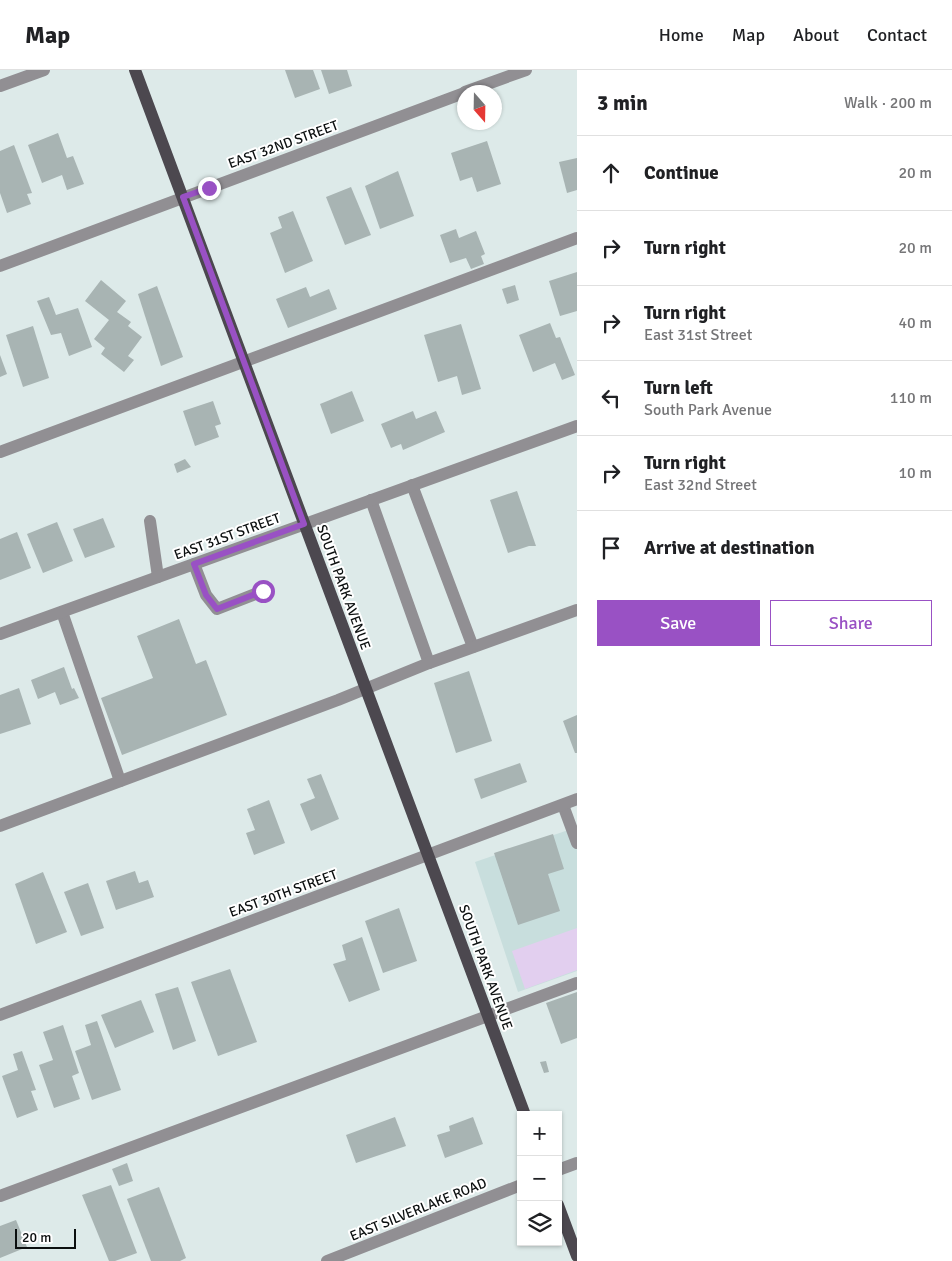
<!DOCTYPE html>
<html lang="en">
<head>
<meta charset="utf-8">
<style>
	body { margin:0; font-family:Signika,sans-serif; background:#f6f6f6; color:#202124 }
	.controls { position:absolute; right:15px; bottom:15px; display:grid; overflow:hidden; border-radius:0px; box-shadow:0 1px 4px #0004 }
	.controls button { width:45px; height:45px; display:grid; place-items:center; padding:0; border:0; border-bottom:1px solid #e0e0e0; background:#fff; color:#202124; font:25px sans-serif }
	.compass { position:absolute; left:457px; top:15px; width:45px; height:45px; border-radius:50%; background:#fff; box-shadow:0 1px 4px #0004; rotate:160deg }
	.scale { position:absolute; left:15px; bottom:12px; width:61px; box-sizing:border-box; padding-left:5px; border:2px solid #0b0f0f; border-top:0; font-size:14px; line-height:18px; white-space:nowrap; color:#0b0f0f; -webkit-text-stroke:4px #fff; paint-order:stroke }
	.stop { position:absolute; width:15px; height:15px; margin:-11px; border:4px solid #9951c4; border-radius:50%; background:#fff }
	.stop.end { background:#9951c4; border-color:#fff; box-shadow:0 1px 5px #0008 }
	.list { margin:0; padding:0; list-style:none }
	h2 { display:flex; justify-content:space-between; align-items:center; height:65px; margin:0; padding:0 20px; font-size:21px }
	h2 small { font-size:16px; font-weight:400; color:#757577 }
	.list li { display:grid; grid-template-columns:32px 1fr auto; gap:15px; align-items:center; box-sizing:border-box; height:75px; padding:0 20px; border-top:1px solid #e0e0e0 }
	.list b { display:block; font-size:19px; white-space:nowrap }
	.list p { margin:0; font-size:16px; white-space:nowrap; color:#757577 }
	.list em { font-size:16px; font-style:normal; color:#757577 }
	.actions { display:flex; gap:10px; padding:15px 20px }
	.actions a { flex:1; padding:11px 0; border:1px solid #9951c4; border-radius:0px; text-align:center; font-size:18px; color:#9951c4 }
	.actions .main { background:#9951c4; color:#fff }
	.icon { flex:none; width:28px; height:28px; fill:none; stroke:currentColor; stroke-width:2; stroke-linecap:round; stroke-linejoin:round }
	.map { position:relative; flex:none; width:577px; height:1191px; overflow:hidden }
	header { display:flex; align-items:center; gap:30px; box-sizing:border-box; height:70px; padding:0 25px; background:#fff; border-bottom:1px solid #e0e0e0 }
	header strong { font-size:24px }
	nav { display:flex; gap:28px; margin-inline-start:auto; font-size:18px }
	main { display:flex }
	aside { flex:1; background:#fff }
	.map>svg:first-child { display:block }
</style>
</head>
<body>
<header>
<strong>Map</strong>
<nav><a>Home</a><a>Map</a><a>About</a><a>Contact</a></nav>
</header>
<main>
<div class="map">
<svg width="577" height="1191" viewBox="0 0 577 1191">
	<rect width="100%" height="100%" fill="#ddeae9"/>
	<polygon fill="#c8dedd" points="577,757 577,901 518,922 475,792"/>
	<polygon fill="#e2cfef" points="577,858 577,900 525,919 512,881"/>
	<g fill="#a8b4b3">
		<polygon points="285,0 313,0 320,19 295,28"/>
		<polygon points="321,0 347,0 352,16 329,24"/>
		<polygon points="58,63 67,88 73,86 84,114 67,120 62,105 42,113 28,75"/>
		<polygon points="487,71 501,114 477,122 472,107 460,111 451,83"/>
		<polygon points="14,75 32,123 27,124 31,134 7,143 0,123 0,81"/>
		<polygon points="577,88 577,120 567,123 559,92"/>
		<polygon points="398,101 414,146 380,159 365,116"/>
		<polygon points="351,117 371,165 345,175 326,127"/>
		<polygon points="293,141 313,191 285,203 270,163 282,158 278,147"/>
		<polygon points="456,159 459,168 476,161 485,184 481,186 484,194 471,199 466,188 450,193 440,165"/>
		<polygon points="577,202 577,241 560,246 549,211"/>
		<polygon points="101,210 126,231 117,242 131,252 128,256 142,267 128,286 134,290 124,302 101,284 105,278 94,269 109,250 85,231"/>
		<polygon points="515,215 519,230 507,234 502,219"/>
		<polygon points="157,216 183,287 161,296 138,224"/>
		<polygon points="306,217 310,227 329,219 337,239 288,258 276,229"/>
		<polygon points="49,227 56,245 78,238 92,277 69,286 61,263 51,265 37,231"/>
		<polygon points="550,253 556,268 560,267 575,305 562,310 555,293 533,302 519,265"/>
		<polygon points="461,254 481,319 462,325 457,306 438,312 424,265"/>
		<polygon points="33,256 49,308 23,317 6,265"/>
		<polygon points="0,285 7,304 0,307"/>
		<polygon points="352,321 364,351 331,364 320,334"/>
		<polygon points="213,331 221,354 215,356 219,367 195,376 183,341"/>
		<polygon points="413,341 416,349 436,341 445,362 403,380 401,374 391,378 381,354"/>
		<polygon points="185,389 191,397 177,403 174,394"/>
		<polygon points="517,421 536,476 529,476 508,483 490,430"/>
		<polygon points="103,448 115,477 85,488 73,459"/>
		<polygon points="57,452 73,491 43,503 27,464"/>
		<polygon points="17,462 31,498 0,510 0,469"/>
		<polygon points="179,549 196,594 206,590 227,645 122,685 101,628 153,608 137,566"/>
		<polygon points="64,597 72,619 74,618 79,628 60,635 55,622 38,629 31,610"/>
		<polygon points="469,601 492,671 456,683 434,613"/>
		<polygon points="19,618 31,654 0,664 0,625"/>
		<polygon points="577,645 577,683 575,683 563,651"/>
		<polygon points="520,693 527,712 481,729 474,709"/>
		<polygon points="321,704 339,749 311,761 300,734 315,728 307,709"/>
		<polygon points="269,730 285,773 254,785 246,763 255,760 247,739"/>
		<polygon points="553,764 564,799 548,804 560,841 518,855 494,783"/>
		<polygon points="135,801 139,813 148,810 154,827 116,840 106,811"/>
		<polygon points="43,802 67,862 36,874 15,814"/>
		<polygon points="88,813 104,858 81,866 64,822"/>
		<polygon points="399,838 417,891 383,903 365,851"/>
		<polygon points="362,867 380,920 349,932 333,894 346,890 342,875"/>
		<polygon points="230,899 257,972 218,986 191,912"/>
		<polygon points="178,917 196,971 173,980 155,924"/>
		<polygon points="577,922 577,968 561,974 546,933"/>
		<polygon points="141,930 154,962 115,978 101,945"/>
		<polygon points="97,951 121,1020 92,1030 75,981 91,975 85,955"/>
		<polygon points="63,955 79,1003 72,1006 80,1029 54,1038 39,995 53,990 43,962"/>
		<polygon points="22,981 36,1020 31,1021 38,1040 17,1048 2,1006 18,1000 13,984"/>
		<polygon points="546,991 549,1002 544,1003 540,992"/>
		<polygon points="395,1047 406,1076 356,1093 346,1065"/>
		<polygon points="473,1047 483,1074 445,1088 437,1065 450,1061 449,1056"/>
		<polygon points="127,1093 133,1111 119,1116 112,1099"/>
		<polygon points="111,1115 137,1183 115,1191 109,1191 82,1125"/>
		<polygon points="159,1117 186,1188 180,1191 151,1191 127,1129"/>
		<polygon points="16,1150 27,1177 0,1188 0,1156"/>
	</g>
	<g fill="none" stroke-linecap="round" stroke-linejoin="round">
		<g stroke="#918f93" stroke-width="12">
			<polyline points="0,16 44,0"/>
			<polyline points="465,22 526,0"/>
			<polyline points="0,196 464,23"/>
			<polyline points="0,382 577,168"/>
			<polyline points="412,415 473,577"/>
			<polyline points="371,430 429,593"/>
			<polyline points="150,451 158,507"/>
			<polyline points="194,494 206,525 217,539 263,521"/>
			<polyline points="62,542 120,711"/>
			<polyline points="0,564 577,356"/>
			<polyline points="563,735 577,773"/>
			<polyline points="0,756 338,630 429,593 577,540"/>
			<polyline points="0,945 577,729"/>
			<polyline points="558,1100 577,1093"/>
			<polyline points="0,1126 577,913"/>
			<polyline points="327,1191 521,1115"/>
		</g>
		<g stroke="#4c484f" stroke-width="12">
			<polyline points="135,0 525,1045"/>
			<polyline points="558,1135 577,1186"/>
		</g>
	</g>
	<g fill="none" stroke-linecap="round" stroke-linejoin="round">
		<polyline stroke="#9951c4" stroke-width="6" points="209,118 183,127 304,454 194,494 206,525 217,539 263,521"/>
	</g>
	<g text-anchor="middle" stroke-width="4" stroke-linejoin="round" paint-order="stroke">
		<g font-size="14" fill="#0b0f0f" stroke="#fff">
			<text transform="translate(283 74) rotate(-20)" y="5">EAST 32ND STREET</text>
			<text transform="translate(227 466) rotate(-20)" y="5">EAST 31ST STREET</text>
			<text transform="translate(344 517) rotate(70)" y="5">SOUTH PARK AVENUE</text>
			<text transform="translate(283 823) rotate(-20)" y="5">EAST 30TH STREET</text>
			<text transform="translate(486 897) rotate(70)" y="5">SOUTH PARK AVENUE</text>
			<text transform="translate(418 1139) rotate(-22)" y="5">EAST SILVERLAKE ROAD</text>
		</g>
	</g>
</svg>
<div class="controls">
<button>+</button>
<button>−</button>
<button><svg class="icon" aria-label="layers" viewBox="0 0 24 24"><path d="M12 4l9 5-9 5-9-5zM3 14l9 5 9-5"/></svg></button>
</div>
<svg class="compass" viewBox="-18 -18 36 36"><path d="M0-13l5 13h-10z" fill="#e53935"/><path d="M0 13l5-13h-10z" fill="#757577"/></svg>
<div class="scale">20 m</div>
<div class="stop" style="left:263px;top:521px"></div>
<div class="stop end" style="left:209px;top:118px"></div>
</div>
<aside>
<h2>3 min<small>Walk · 200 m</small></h2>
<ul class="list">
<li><svg class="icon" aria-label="ahead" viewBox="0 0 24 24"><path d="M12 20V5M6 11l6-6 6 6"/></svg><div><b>Continue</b></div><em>20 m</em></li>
<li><svg class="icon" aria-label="right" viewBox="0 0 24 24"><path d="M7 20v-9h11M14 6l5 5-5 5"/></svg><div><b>Turn right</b></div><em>20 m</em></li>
<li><svg class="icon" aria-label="right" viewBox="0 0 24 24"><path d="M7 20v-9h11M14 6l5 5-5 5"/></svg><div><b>Turn right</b><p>East 31st Street</p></div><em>40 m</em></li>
<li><svg class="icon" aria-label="left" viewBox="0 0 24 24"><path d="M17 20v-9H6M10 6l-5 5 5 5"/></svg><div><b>Turn left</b><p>South Park Avenue</p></div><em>110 m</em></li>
<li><svg class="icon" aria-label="right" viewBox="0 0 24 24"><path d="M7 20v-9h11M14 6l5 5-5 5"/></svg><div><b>Turn right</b><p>East 32nd Street</p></div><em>10 m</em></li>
<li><svg class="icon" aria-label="arrive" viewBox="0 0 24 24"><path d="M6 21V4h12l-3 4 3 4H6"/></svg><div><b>Arrive at destination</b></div></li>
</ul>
<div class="actions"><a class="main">Save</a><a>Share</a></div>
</aside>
</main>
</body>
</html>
